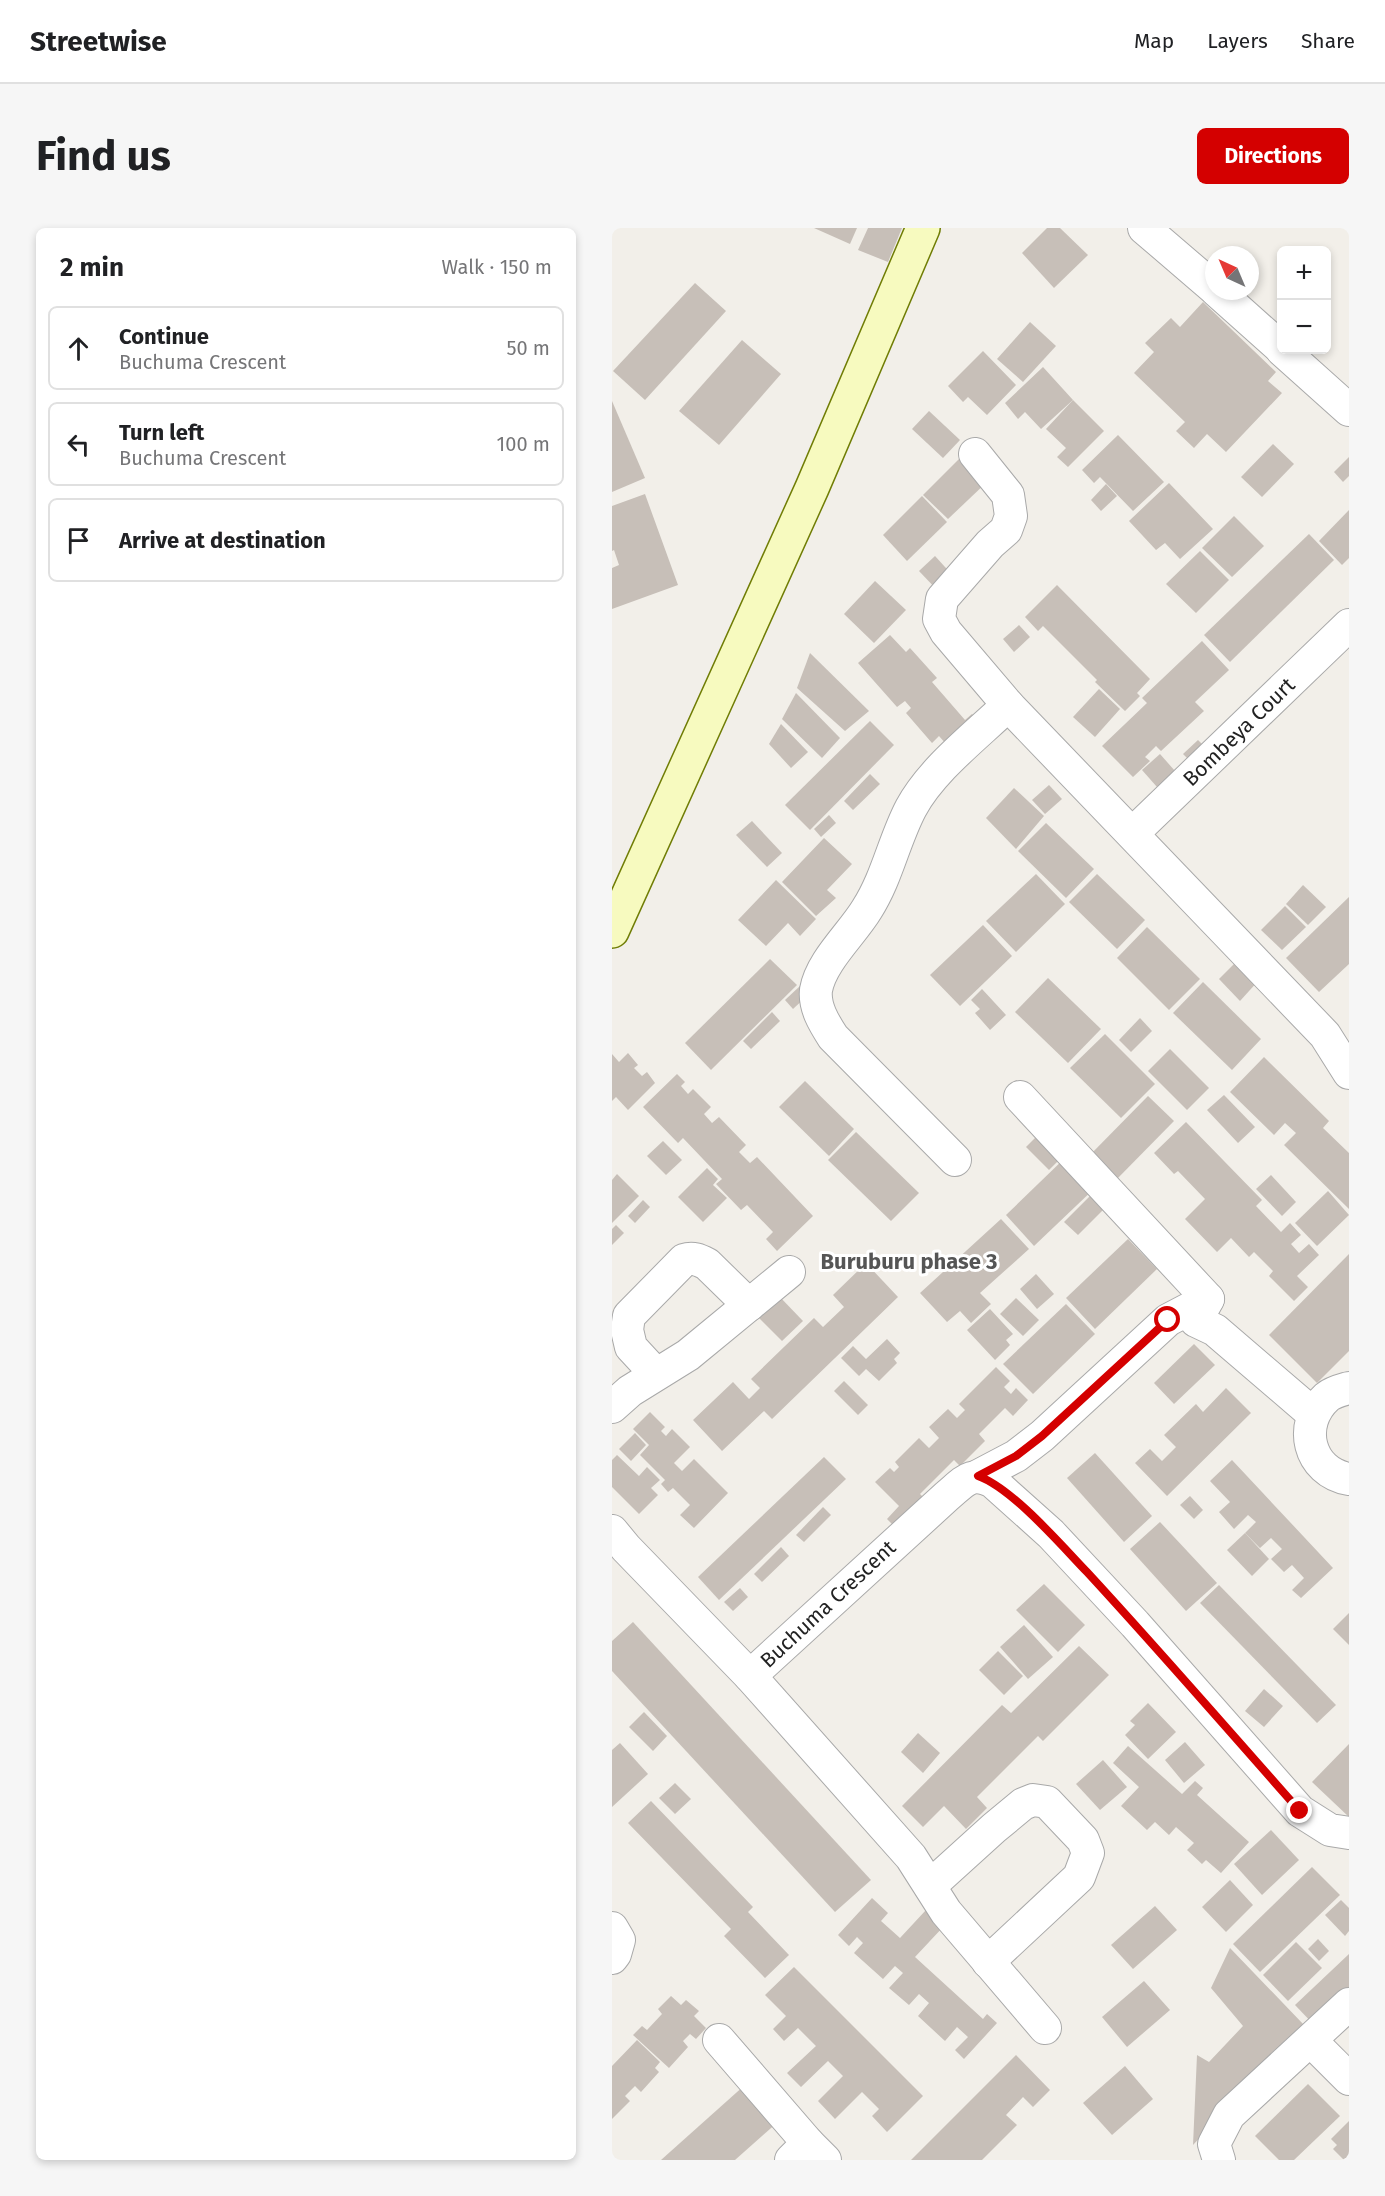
<!DOCTYPE html>
<html lang="en">
<head>
<meta charset="utf-8">
<style>
	body { margin:0; font-family:"Fira Sans",sans-serif; background:#f6f6f6; color:#202124 }
	.controls { position:absolute; right:18px; top:18px; display:grid; overflow:hidden; border-radius:9px; box-shadow:0 3px 9px #0003 }
	.controls button { width:54px; height:54px; display:grid; place-items:center; padding:0; border:0; border-bottom:2px solid #e0e0e0; background:#fff; color:#202124; font:30px sans-serif }
	.compass { position:absolute; left:593px; top:18px; width:54px; height:54px; border-radius:50%; background:#fff; box-shadow:0 3px 9px #0003; rotate:316deg }
	.stop { position:absolute; width:18px; height:18px; margin:-14px; border:4px solid #d40000; border-radius:50%; background:#fff }
	.stop.end { background:#d40000; border-color:#fff; box-shadow:0 2px 6px #0008 }
	.list { margin:0; padding:0; list-style:none }
	h2 { display:flex; justify-content:space-between; align-items:center; height:78px; margin:0; padding:0 24px; font-size:26px }
	h2 small { font-size:20px; font-weight:400; color:#757577 }
	.list li { display:grid; grid-template-columns:39px 1fr auto; gap:18px; align-items:center; box-sizing:border-box; height:84px; margin:0 12px 12px; padding:0 12px; border:2px solid #e0e0e0; border-radius:9px }
	.list b { display:block; font-size:22px; white-space:nowrap }
	.list p { margin:0; font-size:20px; white-space:nowrap; color:#757577 }
	.list em { font-size:20px; font-style:normal; color:#757577 }
	.icon { flex:none; width:33px; height:33px; fill:none; stroke:currentColor; stroke-width:2; stroke-linecap:round; stroke-linejoin:round }
	.map { position:relative; flex:none; width:737px; height:1932px; overflow:hidden; border-radius:9px }
	header { display:flex; align-items:center; gap:36px; box-sizing:border-box; height:84px; padding:0 30px; background:#fff; border-bottom:2px solid #e0e0e0 }
	header strong { font-size:28px }
	nav { display:flex; gap:33px; margin-inline-start:auto; font-size:21px }
	.intro { display:flex; align-items:center; justify-content:space-between; box-sizing:border-box; height:144px; padding:0 36px }
	h1 { margin:0; font-size:42px }
	.button { padding:15px 27px; border-radius:9px; background:#d40000; color:#fff; font-size:21px; font-weight:700 }
	main { display:flex; gap:36px; padding:0 36px }
	aside { flex:1; background:#fff; border-radius:9px; box-shadow:0 3px 9px #0003 }
	.map>svg:first-child { display:block }
</style>
</head>
<body>
<header>
<strong>Streetwise</strong>
<nav><a>Map</a><a>Layers</a><a>Share</a></nav>
</header>
<div class="intro"><h1>Find us</h1><a class="button">Directions</a></div>
<main>
<aside>
<h2>2 min<small>Walk · 150 m</small></h2>
<ul class="list">
<li><svg class="icon" aria-label="ahead" viewBox="0 0 24 24"><path d="M12 20V5M6 11l6-6 6 6"/></svg><div><b>Continue</b><p>Buchuma Crescent</p></div><em>50 m</em></li>
<li><svg class="icon" aria-label="left" viewBox="0 0 24 24"><path d="M17 20v-9H6M10 6l-5 5 5 5"/></svg><div><b>Turn left</b><p>Buchuma Crescent</p></div><em>100 m</em></li>
<li><svg class="icon" aria-label="arrive" viewBox="0 0 24 24"><path d="M6 21V4h12l-3 4 3 4H6"/></svg><div><b>Arrive at destination</b></div></li>
</ul>
</aside>
<div class="map">
<svg width="737" height="1932" viewBox="0 0 737 1932">
	<rect width="100%" height="100%" fill="#f2efe9"/>
	<g fill="#c7bfb8">
		<polygon points="202,0 245,0 238,16"/>
		<polygon points="256,0 290,0 276,34 246,22"/>
		<polygon points="435,0 448,0 476,27 442,60 410,25"/>
		<polygon points="83,55 114,83 33,172 1,143"/>
		<polygon points="591,74 664,144 656,153 670,165 614,224 595,206 582,220 564,203 573,194 522,145 542,124 533,115 559,90 568,99"/>
		<polygon points="418,94 444,118 411,154 385,131"/>
		<polygon points="130,112 169,146 107,217 67,183"/>
		<polygon points="371,123 404,157 375,187 356,169 351,174 336,158"/>
		<polygon points="431,139 461,172 429,201 413,184 406,191 393,175"/>
		<polygon points="461,172 492,203 456,239 445,229 454,220 434,201"/>
		<polygon points="0,173 33,250 0,264"/>
		<polygon points="317,183 348,212 331,230 300,201"/>
		<polygon points="506,207 552,254 521,283 488,249 482,255 470,242"/>
		<polygon points="661,216 682,236 650,269 629,249"/>
		<polygon points="351,227 376,253 336,291 311,267"/>
		<polygon points="737,229 737,248 731,254 722,244"/>
		<polygon points="557,255 601,301 568,331 553,315 544,322 517,293"/>
		<polygon points="494,256 505,268 489,283 479,272"/>
		<polygon points="33,266 66,357 0,381 0,340 7,337 2,322 0,323 0,278"/>
		<polygon points="310,268 335,294 295,333 271,307"/>
		<polygon points="737,282 737,330 730,337 707,313"/>
		<polygon points="622,288 652,318 620,349 590,320"/>
		<polygon points="697,306 722,332 618,434 592,407"/>
		<polygon points="588,323 617,352 584,385 554,356"/>
		<polygon points="323,328 343,350 327,364 307,343"/>
		<polygon points="263,353 294,382 262,415 232,386"/>
		<polygon points="445,357 538,451 525,465 528,468 513,483 483,454 485,452 431,398 426,403 413,389"/>
		<polygon points="407,397 418,409 402,424 391,411"/>
		<polygon points="278,407 294,424 298,420 325,450 320,454 353,492 360,486 372,500 343,526 327,508 320,515 294,485 299,480 293,473 285,479 246,435"/>
		<polygon points="590,413 617,442 583,474 592,483 549,523 544,518 533,529 538,533 521,549 490,518 535,475 530,470"/>
		<polygon points="198,425 257,483 233,503 185,460"/>
		<polygon points="487,461 508,481 483,509 461,489"/>
		<polygon points="184,465 228,510 210,530 170,491"/>
		<polygon points="258,493 282,517 198,602 173,577"/>
		<polygon points="169,496 196,524 179,540 157,516"/>
		<polygon points="586,512 598,524 583,538 571,526"/>
		<polygon points="548,526 563,543 545,559 530,542"/>
		<polygon points="258,546 268,556 241,582 232,573"/>
		<polygon points="437,557 450,571 433,586 420,572"/>
		<polygon points="402,560 432,588 404,621 374,590"/>
		<polygon points="217,587 224,595 209,609 202,601"/>
		<polygon points="140,593 170,625 155,639 124,607"/>
		<polygon points="434,595 482,641 454,670 406,623"/>
		<polygon points="212,610 240,636 215,662 224,670 204,688 170,654"/>
		<polygon points="424,646 453,676 404,724 374,693"/>
		<polygon points="485,646 533,692 505,721 457,674"/>
		<polygon points="164,652 204,691 188,708 176,695 154,718 126,692"/>
		<polygon points="691,657 714,679 696,697 674,676"/>
		<polygon points="737,669 737,736 707,764 674,730"/>
		<polygon points="673,678 694,699 670,722 649,702"/>
		<polygon points="371,697 400,728 348,778 318,747"/>
		<polygon points="535,699 588,751 557,782 505,730"/>
		<polygon points="158,731 185,757 99,842 73,815"/>
		<polygon points="626,732 647,752 628,773 607,751"/>
		<polygon points="436,750 489,801 456,835 403,784"/>
		<polygon points="591,754 649,811 620,842 561,785"/>
		<polygon points="188,758 196,767 181,781 173,772"/>
		<polygon points="370,761 394,787 378,802 363,785 368,781 359,772"/>
		<polygon points="160,784 168,793 139,821 131,813"/>
		<polygon points="528,790 540,803 519,824 507,812"/>
		<polygon points="493,806 543,856 509,890 458,840"/>
		<polygon points="558,821 597,860 575,882 536,843"/>
		<polygon points="16,825 26,837 22,840 30,848 35,844 43,855 16,882 4,869 0,873 0,826 7,834"/>
		<polygon points="652,829 717,893 711,900 737,925 737,981 672,917 684,905 673,895 662,907 618,864"/>
		<polygon points="65,846 73,854 69,858 76,866 81,861 99,879 92,886 100,895 107,889 134,917 127,924 138,935 145,929 201,988 165,1023 154,1011 161,1004 135,977 129,982 104,956 110,951 71,910 66,915 31,879"/>
		<polygon points="193,853 242,901 217,928 167,879"/>
		<polygon points="612,867 643,899 626,915 595,882"/>
		<polygon points="536,868 562,893 503,953 477,928"/>
		<polygon points="574,894 650,972 644,978 669,1004 678,995 689,1007 679,1016 687,1025 697,1016 707,1027 685,1048 696,1059 682,1073 657,1048 661,1043 642,1024 637,1029 619,1010 605,1024 573,991 593,971 566,943 562,946 542,925"/>
		<polygon points="244,904 307,965 279,993 216,932"/>
		<polygon points="429,904 452,927 437,942 414,919"/>
		<polygon points="51,913 70,932 54,947 35,928"/>
		<polygon points="456,927 485,958 422,1018 394,987"/>
		<polygon points="95,940 106,951 101,957 115,970 91,994 66,969"/>
		<polygon points="5,946 27,968 0,995 0,952"/>
		<polygon points="659,947 684,974 670,988 644,961"/>
		<polygon points="716,963 737,987 705,1018 683,995"/>
		<polygon points="481,965 494,979 466,1007 452,994"/>
		<polygon points="31,972 38,979 23,995 16,988"/>
		<polygon points="389,991 417,1021 368,1065 379,1076 359,1095 348,1083 335,1094 308,1065"/>
		<polygon points="4,997 12,1005 0,1017 0,1001"/>
		<polygon points="516,1011 545,1041 483,1101 454,1070"/>
		<polygon points="737,1026 737,1123 705,1155 657,1107"/>
		<polygon points="254,1035 286,1069 160,1191 152,1183 110,1223 81,1192 121,1154 137,1171 148,1160 139,1151 202,1090 211,1099 232,1079 221,1067"/>
		<polygon points="424,1046 442,1066 425,1081 408,1061"/>
		<polygon points="166,1067 191,1093 170,1113 145,1088"/>
		<polygon points="404,1070 427,1092 411,1108 388,1086"/>
		<polygon points="454,1076 483,1106 421,1166 391,1136"/>
		<polygon points="378,1081 401,1106 394,1112 398,1117 383,1132 355,1102"/>
		<polygon points="275,1111 288,1125 282,1131 285,1135 267,1153 254,1141 247,1148 229,1130 241,1118 254,1131"/>
		<polygon points="582,1116 603,1137 562,1176 542,1155"/>
		<polygon points="384,1139 398,1153 392,1159 399,1166 404,1160 416,1172 401,1188 393,1180 367,1206 373,1213 348,1238 342,1232 308,1266 312,1270 283,1299 275,1291 287,1278 263,1254 278,1240 282,1244 287,1239 283,1234 307,1210 317,1220 327,1210 317,1199 336,1181 345,1190 353,1182 347,1176"/>
		<polygon points="232,1153 256,1177 246,1187 222,1163"/>
		<polygon points="614,1160 639,1185 555,1268 523,1235 538,1221 550,1233 564,1219 552,1207 584,1176 591,1184"/>
		<polygon points="38,1184 53,1199 49,1203 54,1208 60,1201 78,1219 62,1235 70,1243 82,1231 116,1265 82,1300 68,1287 78,1277 61,1260 56,1264 49,1256 53,1252 28,1227 37,1217 21,1201"/>
		<polygon points="23,1205 34,1217 19,1233 7,1221"/>
		<polygon points="483,1225 540,1288 512,1314 455,1250"/>
		<polygon points="5,1227 27,1248 35,1239 48,1252 39,1260 46,1267 27,1286 0,1259 0,1232"/>
		<polygon points="212,1229 234,1251 107,1372 86,1349"/>
		<polygon points="620,1232 721,1340 689,1370 680,1362 692,1350 680,1337 672,1344 659,1331 670,1321 659,1310 648,1320 633,1305 644,1294 636,1287 622,1301 607,1284 618,1274 598,1253"/>
		<polygon points="578,1268 591,1282 582,1291 568,1277"/>
		<polygon points="211,1279 219,1287 192,1314 184,1307"/>
		<polygon points="548,1294 605,1355 574,1383 518,1321"/>
		<polygon points="633,1305 657,1331 640,1348 615,1322"/>
		<polygon points="169,1319 177,1328 150,1354 142,1346"/>
		<polygon points="432,1356 473,1397 446,1424 404,1382"/>
		<polygon points="607,1357 724,1477 705,1495 588,1375"/>
		<polygon points="128,1360 136,1369 121,1383 112,1374"/>
		<polygon points="737,1385 737,1417 721,1401"/>
		<polygon points="21,1394 259,1652 223,1684 0,1443 0,1413"/>
		<polygon points="412,1397 441,1429 416,1451 388,1419"/>
		<polygon points="467,1418 497,1447 431,1513 426,1508 365,1569 375,1580 354,1601 332,1578 311,1599 290,1578 390,1477 399,1485"/>
		<polygon points="386,1423 411,1448 392,1467 367,1442"/>
		<polygon points="652,1461 671,1478 652,1499 633,1483"/>
		<polygon points="536,1475 564,1504 536,1531 513,1507 523,1497 518,1493"/>
		<polygon points="32,1484 55,1508 41,1523 17,1499"/>
		<polygon points="306,1505 328,1525 311,1545 289,1524"/>
		<polygon points="573,1514 593,1537 572,1555 553,1532"/>
		<polygon points="8,1515 36,1546 0,1579 0,1522"/>
		<polygon points="737,1516 737,1589 700,1554"/>
		<polygon points="516,1518 570,1566 583,1553 591,1560 585,1567 637,1614 609,1645 594,1632 590,1636 575,1622 582,1615 564,1599 557,1607 543,1594 535,1602 509,1578 527,1559 501,1535"/>
		<polygon points="491,1532 515,1559 488,1582 464,1556"/>
		<polygon points="63,1555 79,1571 63,1586 47,1570"/>
		<polygon points="39,1573 141,1679 136,1684 177,1727 153,1750 112,1708 119,1701 16,1595"/>
		<polygon points="659,1602 687,1632 650,1667 622,1636"/>
		<polygon points="700,1639 728,1667 648,1744 621,1716"/>
		<polygon points="618,1652 641,1677 614,1704 590,1679"/>
		<polygon points="260,1670 276,1685 269,1693 288,1710 314,1682 332,1698 303,1729 371,1791 375,1786 385,1795 352,1831 343,1822 356,1809 345,1799 333,1813 306,1788 317,1775 307,1766 297,1777 277,1760 291,1745 283,1738 271,1751 242,1725 251,1715 245,1709 237,1718 226,1707"/>
		<polygon points="729,1672 737,1680 737,1703 733,1708 713,1687"/>
		<polygon points="543,1678 565,1702 521,1741 499,1717"/>
		<polygon points="706,1711 717,1723 707,1733 696,1721"/>
		<polygon points="684,1714 710,1740 676,1773 651,1747"/>
		<polygon points="618,1720 692,1797 581,1917 585,1827 597,1834 631,1798 599,1760"/>
		<polygon points="737,1726 737,1769 705,1800 683,1777"/>
		<polygon points="182,1739 311,1868 275,1904 260,1888 267,1881 250,1864 223,1891 206,1873 231,1848 216,1833 189,1859 175,1845 204,1818 186,1800 172,1813 161,1801 174,1788 153,1767"/>
		<polygon points="532,1753 558,1782 515,1819 490,1789"/>
		<polygon points="59,1768 69,1777 74,1772 87,1783 82,1788 94,1800 84,1811 78,1806 71,1813 76,1819 57,1840 21,1807 30,1798 35,1802 50,1786 46,1781"/>
		<polygon points="25,1812 48,1834 43,1840 47,1844 29,1864 23,1858 13,1868 18,1873 0,1891 0,1838"/>
		<polygon points="404,1827 438,1862 421,1879 411,1869 394,1887 405,1897 370,1932 299,1932"/>
		<polygon points="513,1838 541,1871 500,1907 471,1875"/>
		<polygon points="134,1856 167,1893 123,1932 49,1932"/>
		<polygon points="696,1856 728,1888 682,1932 667,1932 643,1908"/>
		<polygon points="737,1893 737,1932 732,1932 721,1921 725,1917 719,1911"/>
	</g>
	<g fill="none" stroke-linecap="round" stroke-linejoin="round">
		<defs>
			<g id="street">
				<polyline points="532,0 602,60"/>
				<polyline points="605,63 670,121"/>
				<polyline points="670,122 737,182"/>
				<polyline points="363,226 396,267 399,288 394,302 378,316 330,371 327,391 334,404 396,477 713,807 737,845"/>
				<polyline points="521,605 737,397"/>
				<polyline points="408,869 596,1071"/>
				<path d="M343 932 221 809C212 795 202 779 204 762 209 733 240 706 255 681 275 650 282 612 299 580 320 541 364 508 396 477"/>
				<path d="M44 1146 19 1119 15 1102 17 1088 72 1032C81 1029 87 1032 95 1036L137 1077"/>
				<path d="M737 1160C730 1162 721 1164 715 1169 685 1196 696 1244 737 1251"/>
				<polyline points="0,1179 18,1163 76,1127 177,1044"/>
				<polyline points="366,1248 404,1228 430,1208 556,1092 596,1071 584,1093 603,1102 701,1186"/>
				<path d="M0 1303 14 1320 138 1448 335 1268C353 1253 358 1243 381 1254L439 1306 523 1396 688 1583 718 1602 737 1605"/>
				<polyline points="138,1448 299,1629 334,1684 433,1800"/>
				<polyline points="318,1658 382,1600 411,1576 421,1572 435,1574 471,1612 476,1625 467,1649 376,1734"/>
				<polyline points="0,1700 7,1712 3,1726 0,1730"/>
				<polyline points="107,1812 196,1915"/>
				<polyline points="699,1813 737,1851"/>
				<polyline points="179,1932 196,1915 213,1932"/>
				<polyline points="607,1932 602,1916 617,1887 737,1776"/>
			</g>
			<polyline id="secondary" points="0,703 200,260 311,0"/>
		</defs>
		<use href="#street" stroke="#a9a9a9" stroke-width="34"/>
		<use href="#secondary" stroke="#707d05" stroke-width="36"/>
		<use href="#street" stroke="#fff" stroke-width="32"/>
		<use href="#secondary" stroke="#f7fabf" stroke-width="33"/>
	</g>
	<g fill="none" stroke-linecap="round" stroke-linejoin="round">
		<path stroke="#d40000" stroke-width="8" d="M556 1092 430 1208 404 1228 366 1248C400 1260 449 1317 475 1344 547 1422 617 1503 688 1583"/>
	</g>
	<g text-anchor="middle" stroke-width="6" stroke-linejoin="round" paint-order="stroke">
		<g font-size="21" fill="#222" stroke="#fff">
			<text transform="translate(627 504) rotate(-44)" y="7">Bombeya Court</text>
			<text transform="translate(216 1376) rotate(-43)" y="7">Buchuma Crescent</text>
		</g>
		<g font-size="22" font-weight="bold" fill="#555" stroke="#fff">
			<text x="297" y="1041">Buruburu phase 3</text>
		</g>
	</g>
</svg>
<div class="controls">
<button>+</button>
<button>−</button>
</div>
<svg class="compass" viewBox="-18 -18 36 36"><path d="M0-13l5 13h-10z" fill="#e53935"/><path d="M0 13l5-13h-10z" fill="#757577"/></svg>
<div class="stop" style="left:556px;top:1092px"></div>
<div class="stop end" style="left:688px;top:1583px"></div>
</div>
</main>
</body>
</html>
